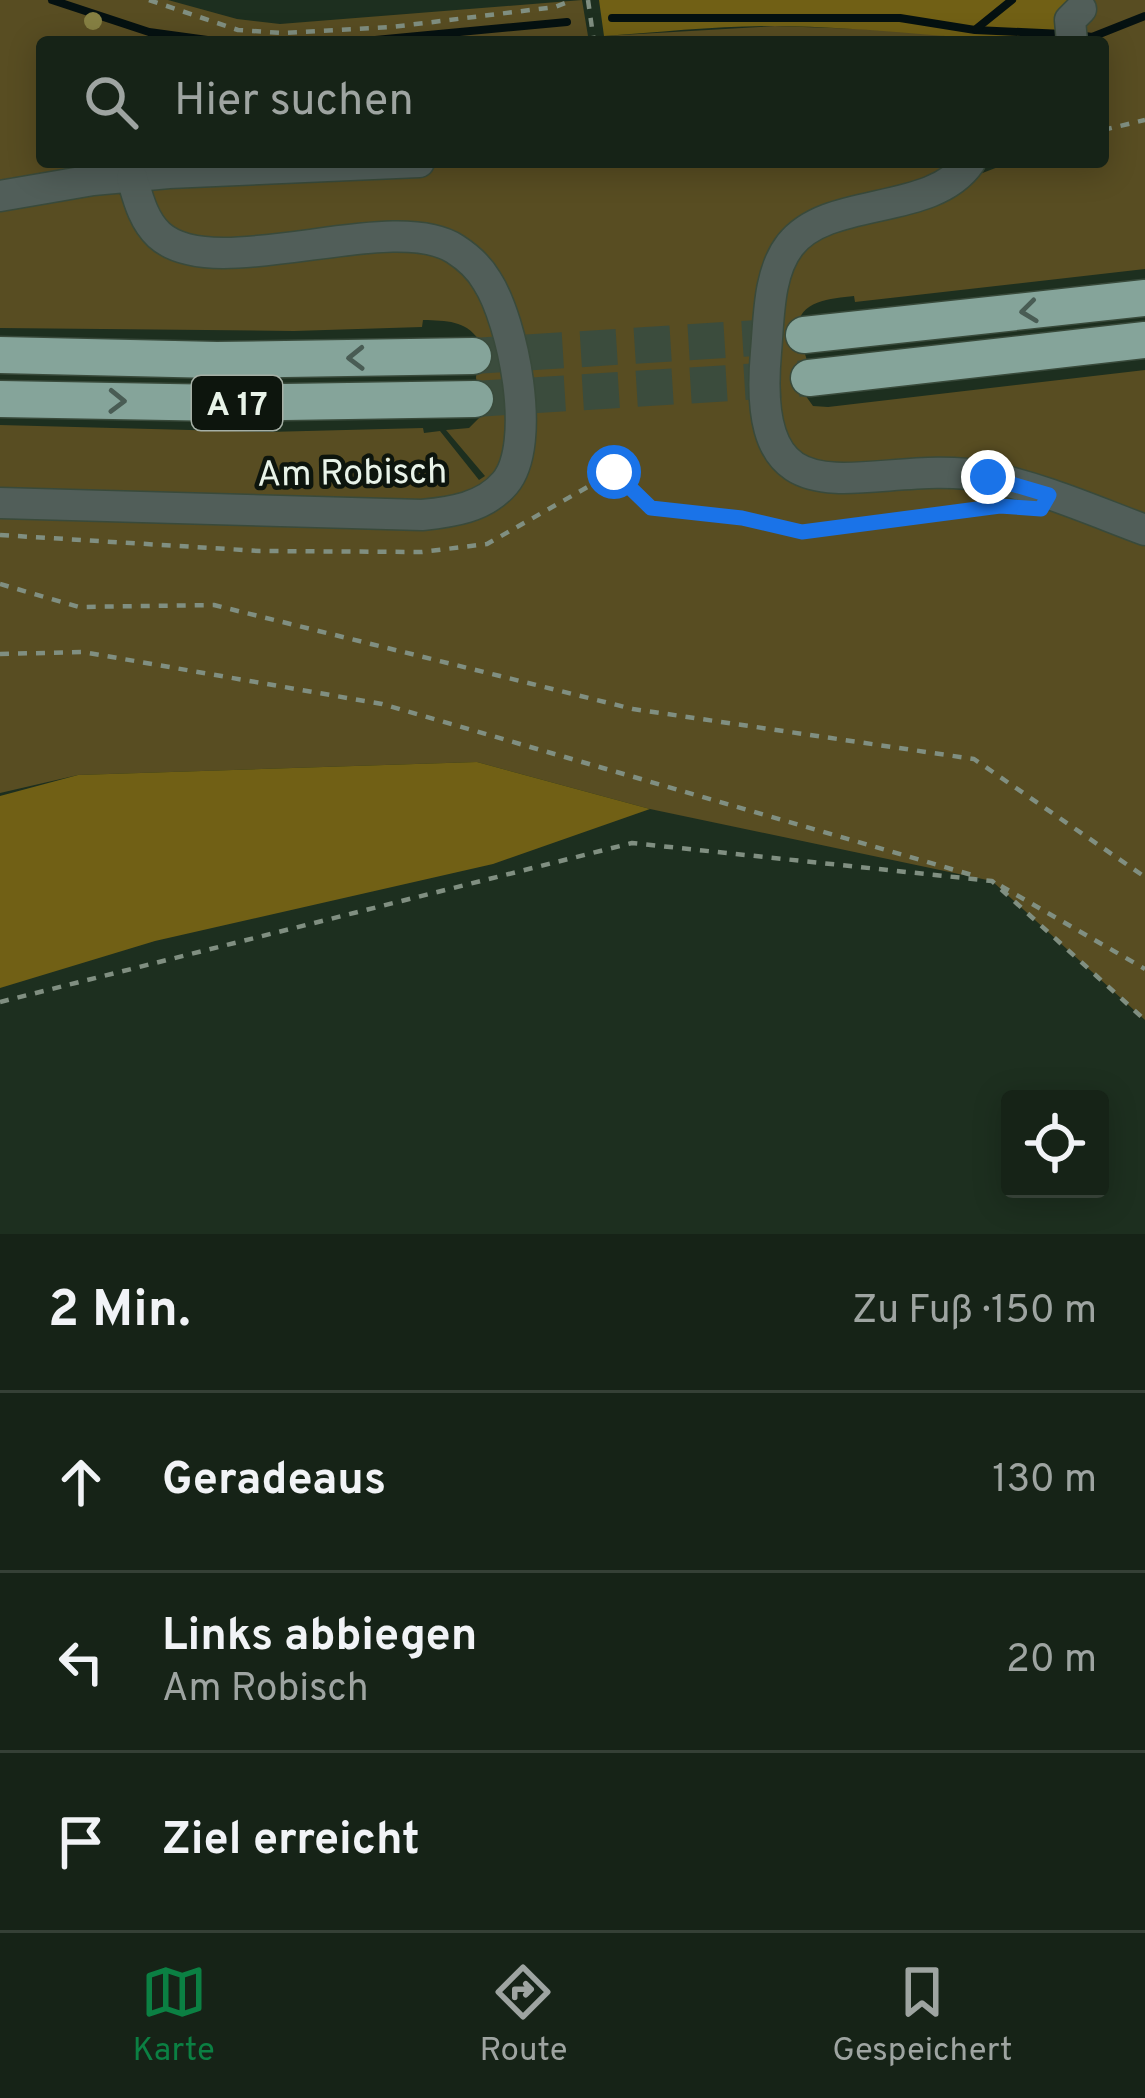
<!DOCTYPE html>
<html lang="de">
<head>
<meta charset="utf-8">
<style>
	body { margin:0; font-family:Overpass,sans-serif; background:#1f2b20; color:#f1f3f6 }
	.controls { position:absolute; right:36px; bottom:36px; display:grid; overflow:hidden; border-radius:12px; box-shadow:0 6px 30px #0003 }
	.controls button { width:108px; height:108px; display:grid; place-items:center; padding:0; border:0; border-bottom:3px solid #354036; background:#162317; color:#f1f3f6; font:60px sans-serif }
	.stop { position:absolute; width:36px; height:36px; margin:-27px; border:9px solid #1a73e8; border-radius:50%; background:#fff }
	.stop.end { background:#1a73e8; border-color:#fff; box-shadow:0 3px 12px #0008 }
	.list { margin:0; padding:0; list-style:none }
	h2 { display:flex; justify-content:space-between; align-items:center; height:156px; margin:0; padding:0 48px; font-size:51px }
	h2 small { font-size:39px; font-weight:400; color:#9ea4a1 }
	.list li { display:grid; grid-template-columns:78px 1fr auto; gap:36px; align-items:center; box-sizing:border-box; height:180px; padding:0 48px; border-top:3px solid #354036 }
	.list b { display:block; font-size:45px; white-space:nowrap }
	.list p { margin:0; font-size:39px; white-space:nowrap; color:#9ea4a1 }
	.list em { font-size:39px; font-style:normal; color:#9ea4a1 }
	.icon { flex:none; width:66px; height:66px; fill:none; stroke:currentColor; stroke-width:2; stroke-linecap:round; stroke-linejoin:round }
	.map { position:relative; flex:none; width:1145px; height:1234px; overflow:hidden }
	.search { position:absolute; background:#162317; box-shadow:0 6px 30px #0003; left:36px; right:36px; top:36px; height:132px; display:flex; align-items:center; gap:30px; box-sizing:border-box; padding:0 42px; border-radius:12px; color:#9ea4a1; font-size:45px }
	.sheet { height:696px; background:#162317 }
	nav { display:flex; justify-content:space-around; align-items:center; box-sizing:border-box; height:168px; border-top:3px solid #354036; background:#162317; font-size:33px; color:#9ea4a1 }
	nav a { display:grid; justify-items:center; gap:6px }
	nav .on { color:#0b8043 }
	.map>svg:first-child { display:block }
</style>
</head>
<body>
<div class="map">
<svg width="1145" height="1234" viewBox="0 0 1145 1234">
	<rect width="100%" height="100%" fill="#1d2f1f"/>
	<g fill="#584d22">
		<polygon points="0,0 168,0 237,19 280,24 582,0 589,42 42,42 42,162 294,162 0,190"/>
		<path d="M1083 0H1145V269L855 302 854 296C830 299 794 300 798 335 799 344 806 352 807 362 807 372 804 383 803 392L813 406 828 407 1145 370V518L884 469 798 459 774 412 786 269 806 241 1011 162H1103V42H1079Z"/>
		<polygon points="775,26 917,31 986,42 605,42 604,36"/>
		<polygon points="470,162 959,162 775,256 780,461 967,477 1145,531 1145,1020 992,881 650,809 477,762 78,775 0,793 0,507 465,513 530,442 462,241 197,246 163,230 151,191 155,186 398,171"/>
		<path d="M115 191 127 199 154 246 413 243C483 261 503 338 509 403 510 424 505 449 503 470L461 502 0 495V425L268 432 423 428 424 433 440 431 479 480 485 476 446 430 469 428 483 414 476 378 479 340C465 320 447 321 423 320L422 327 294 331 0 328V203Z"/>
	</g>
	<g fill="#716015">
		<path d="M599 0H1083L1068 42C971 42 877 27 780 26 722 25 662 32 604 36Z"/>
		<polygon points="477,762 650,809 493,864 155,941 0,988 0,796 78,775"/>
	</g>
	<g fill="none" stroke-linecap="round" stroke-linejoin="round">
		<g stroke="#051111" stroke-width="8">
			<polyline points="52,0 149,32 222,42"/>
			<polyline points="612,18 900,18 975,30 1063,34"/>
			<polyline points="976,29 1012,0"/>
			<polyline points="1078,35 1092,37 1145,16"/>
			<polyline points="354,42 567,22"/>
		</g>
		<g stroke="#3b4c3d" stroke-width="36" stroke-dasharray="36 18" stroke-linecap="butt">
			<polyline points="473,356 804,335"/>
			<polyline points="475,399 809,378"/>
		</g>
		<defs>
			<g id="minor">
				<polyline points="1072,42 1070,20 1081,9"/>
				<path d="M970 162C932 217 829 195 790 245 768 273 769 319 766 352 749 542 873 454 988 477 1042 488 1094 511 1145 530"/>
				<polyline points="0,196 93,180 169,173 419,162"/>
				<path d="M0 503 422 515C451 512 484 508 505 483 538 444 513 321 487 281 479 267 469 258 455 249 391 208 215 286 159 235 143 220 138 198 132 178"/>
			</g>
			<g id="highway">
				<polyline points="804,335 1145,298"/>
				<polyline points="0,355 217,360 473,356"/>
				<polyline points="809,378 1145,340"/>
				<polyline points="0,399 225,403 475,399"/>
			</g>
		</defs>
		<use href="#minor" stroke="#394a3b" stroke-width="33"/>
		<use href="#highway" stroke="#394a3b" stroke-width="39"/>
		<g stroke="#808f81" stroke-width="4.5" stroke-dasharray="9 9" stroke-linecap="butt">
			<polyline points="149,0 238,30 282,33 392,27 555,7 573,0"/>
			<polyline points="588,0 594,42"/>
			<polyline points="1103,130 1145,120"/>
			<polyline points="0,535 260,551 422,552 487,544 614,472 651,508 742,517 802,533 993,507"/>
			<polyline points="0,584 79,607 214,605 633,709 974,759 1145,877"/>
			<polyline points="0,654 83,652 382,704 979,877"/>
			<polyline points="1001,886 1145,969"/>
			<polyline points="0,1002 632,843 992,881 1145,1020"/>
		</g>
		<use href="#minor" stroke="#515e59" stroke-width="30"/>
		<use href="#highway" stroke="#85a49a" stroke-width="36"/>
	</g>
	<circle fill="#868043" cx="93" cy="21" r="9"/>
	<defs><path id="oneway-chevron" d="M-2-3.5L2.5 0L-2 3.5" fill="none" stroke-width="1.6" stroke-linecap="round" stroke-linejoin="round" transform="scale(3)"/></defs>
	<g stroke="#495c54">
		<use href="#oneway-chevron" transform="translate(1029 311) rotate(173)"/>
		<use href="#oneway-chevron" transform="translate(356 358) rotate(179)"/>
		<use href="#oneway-chevron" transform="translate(117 401) rotate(1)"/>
	</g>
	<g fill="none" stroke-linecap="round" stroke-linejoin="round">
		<polyline stroke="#1a73e8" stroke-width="15" points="614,472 651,508 742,518 802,532 1000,506 1041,509 1049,495 988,477"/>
	</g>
	<g text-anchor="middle" stroke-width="9" stroke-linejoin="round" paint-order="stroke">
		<rect fill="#0d150d" stroke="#a6b0a6" stroke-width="3" x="192" y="376" width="90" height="54" rx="9"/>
		<g font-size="33" font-weight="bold" fill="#e8f3e8">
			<text x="237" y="415">A 17</text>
		</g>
		<g font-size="36" fill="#e8f3e8" stroke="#0d150d">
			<text transform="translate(352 471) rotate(-1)" y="13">Am Robisch</text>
		</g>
	</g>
</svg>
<div class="controls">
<button><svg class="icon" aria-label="locate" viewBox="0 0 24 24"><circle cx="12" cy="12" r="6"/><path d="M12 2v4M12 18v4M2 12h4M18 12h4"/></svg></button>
</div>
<div class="stop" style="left:614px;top:472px"></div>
<div class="stop end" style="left:988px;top:477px"></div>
<div class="search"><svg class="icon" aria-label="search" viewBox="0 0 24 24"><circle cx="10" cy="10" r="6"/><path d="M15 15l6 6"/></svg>Hier suchen</div>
</div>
<section class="sheet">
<h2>2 Min.<small>Zu Fuß · 150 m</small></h2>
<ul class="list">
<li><svg class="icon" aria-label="ahead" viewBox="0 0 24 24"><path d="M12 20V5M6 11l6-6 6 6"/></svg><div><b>Geradeaus</b></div><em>130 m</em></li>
<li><svg class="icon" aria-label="left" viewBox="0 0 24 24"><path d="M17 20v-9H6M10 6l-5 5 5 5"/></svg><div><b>Links abbiegen</b><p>Am Robisch</p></div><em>20 m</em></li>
<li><svg class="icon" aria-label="arrive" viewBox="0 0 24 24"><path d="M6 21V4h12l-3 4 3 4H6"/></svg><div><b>Ziel erreicht</b></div></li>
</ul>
</section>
<nav>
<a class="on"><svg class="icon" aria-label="map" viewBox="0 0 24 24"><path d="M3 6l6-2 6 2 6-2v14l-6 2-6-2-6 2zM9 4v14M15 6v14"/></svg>Karte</a>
<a><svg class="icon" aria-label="directions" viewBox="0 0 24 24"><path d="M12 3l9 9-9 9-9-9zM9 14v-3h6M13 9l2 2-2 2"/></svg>Route</a>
<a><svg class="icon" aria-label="saved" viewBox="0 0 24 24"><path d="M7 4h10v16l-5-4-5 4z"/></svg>Gespeichert</a>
</nav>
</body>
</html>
